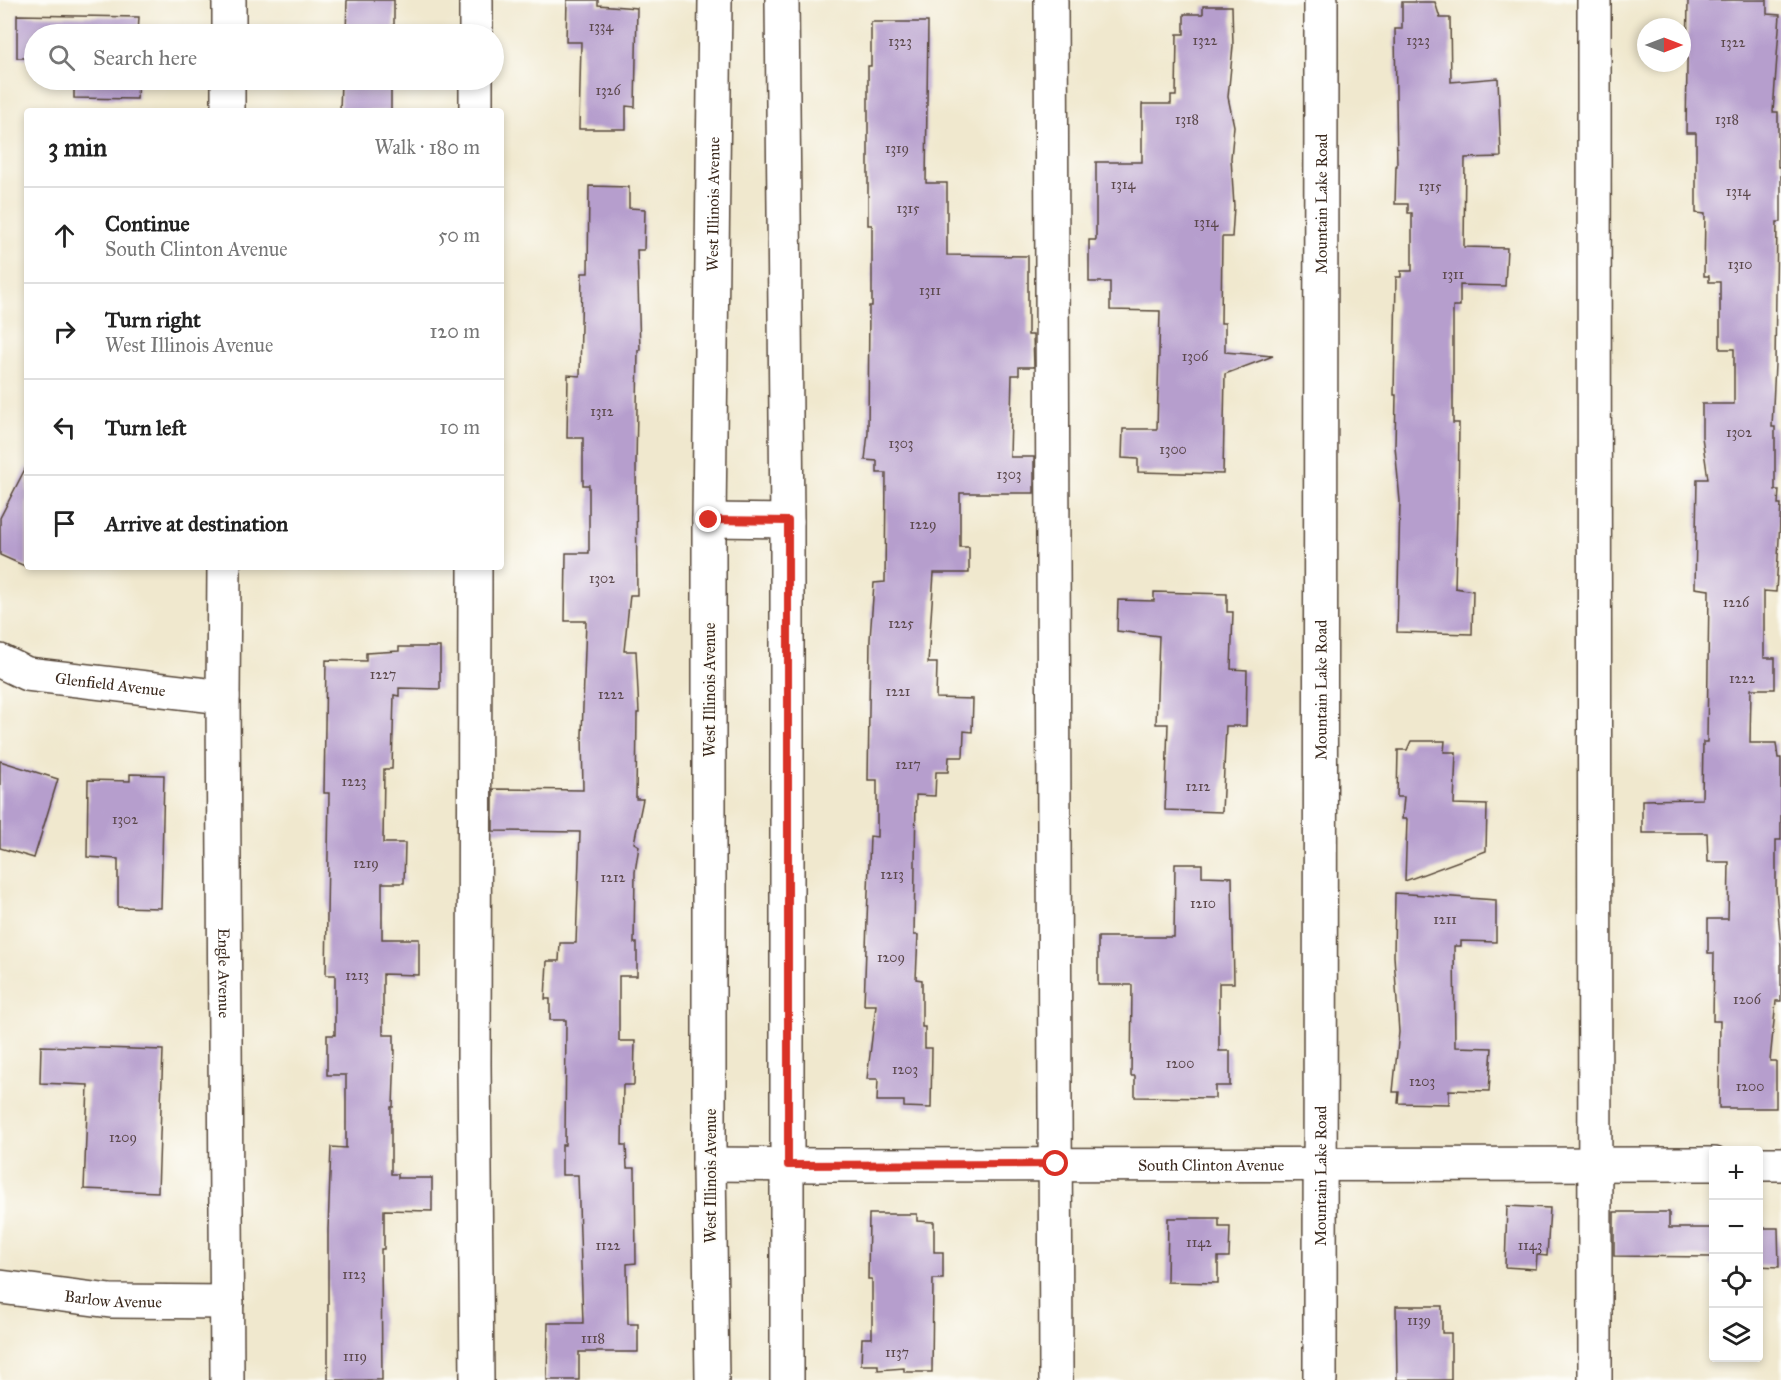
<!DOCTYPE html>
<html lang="en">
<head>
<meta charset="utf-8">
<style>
	body { margin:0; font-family:"IM FELL Great Primer",serif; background:#f2f2f2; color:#222 }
	.controls { position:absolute; right:18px; bottom:18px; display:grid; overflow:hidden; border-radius:6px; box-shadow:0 3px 9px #0003 }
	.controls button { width:54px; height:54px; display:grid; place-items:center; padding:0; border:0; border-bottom:2px solid #e0e0e0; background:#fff; color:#222; font:30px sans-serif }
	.compass { position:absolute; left:1637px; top:18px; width:54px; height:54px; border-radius:50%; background:#fff; box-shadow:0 3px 9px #0003; rotate:90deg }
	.stop { position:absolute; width:18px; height:18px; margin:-14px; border:4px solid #d93025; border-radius:50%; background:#fff }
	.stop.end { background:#d93025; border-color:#fff; box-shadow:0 2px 6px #0008 }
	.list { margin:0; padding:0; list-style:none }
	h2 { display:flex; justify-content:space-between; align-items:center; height:78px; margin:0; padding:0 24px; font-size:26px }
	h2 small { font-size:20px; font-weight:400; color:#767676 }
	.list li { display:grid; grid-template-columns:39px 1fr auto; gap:18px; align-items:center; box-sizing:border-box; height:96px; padding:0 24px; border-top:2px solid #e0e0e0 }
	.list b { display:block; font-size:22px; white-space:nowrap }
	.list p { margin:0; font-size:20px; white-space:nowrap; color:#767676 }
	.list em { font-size:20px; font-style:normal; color:#767676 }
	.icon { flex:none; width:33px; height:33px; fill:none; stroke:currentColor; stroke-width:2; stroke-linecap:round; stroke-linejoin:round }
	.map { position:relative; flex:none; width:1781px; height:1380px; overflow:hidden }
	.search { position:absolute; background:#fff; box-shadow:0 3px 9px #0003; left:24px; top:24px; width:480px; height:66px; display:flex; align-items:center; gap:15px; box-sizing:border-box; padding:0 21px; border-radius:33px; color:#767676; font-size:22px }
	.panel { position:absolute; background:#fff; box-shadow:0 3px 9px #0003; left:24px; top:108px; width:480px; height:462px; border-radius:6px }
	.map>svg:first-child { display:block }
</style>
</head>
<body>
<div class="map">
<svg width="1781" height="1380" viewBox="0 0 1781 1380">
	<rect width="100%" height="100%" fill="#fdfcf7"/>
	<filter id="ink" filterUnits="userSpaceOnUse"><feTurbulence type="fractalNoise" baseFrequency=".0167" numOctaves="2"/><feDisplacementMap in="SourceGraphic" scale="12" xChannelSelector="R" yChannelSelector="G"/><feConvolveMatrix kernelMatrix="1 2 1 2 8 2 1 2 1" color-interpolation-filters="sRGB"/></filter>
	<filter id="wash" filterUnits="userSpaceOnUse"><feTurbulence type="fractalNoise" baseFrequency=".008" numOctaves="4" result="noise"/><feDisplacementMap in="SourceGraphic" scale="24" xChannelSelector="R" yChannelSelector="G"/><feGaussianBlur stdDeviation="1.35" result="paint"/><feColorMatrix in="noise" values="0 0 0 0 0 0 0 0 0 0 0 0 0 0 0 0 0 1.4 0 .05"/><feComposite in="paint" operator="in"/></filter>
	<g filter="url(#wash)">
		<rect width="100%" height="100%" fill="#f0e8ce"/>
		<g id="blocks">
			<g fill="#b69ecd">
				<polygon points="347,0 394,0 394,34 346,34"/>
				<polygon points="567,0 598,0 598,5 637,8 635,107 626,106 626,129 579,129 581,42 566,42"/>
				<polygon points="1688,0 1767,0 1767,14 1780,15 1773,112 1778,112 1778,167 1781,167 1781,222 1777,222 1775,364 1772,427 1775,427 1775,490 1779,490 1778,504 1781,504 1776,592 1764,591 1764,658 1775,658 1775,689 1751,689 1750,743 1776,743 1778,758 1781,758 1781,840 1776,840 1776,889 1781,947 1781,1001 1776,1001 1770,1061 1776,1061 1776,1108 1719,1108 1720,1021 1713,1021 1714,953 1708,953 1708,919 1728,919 1729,862 1708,862 1707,833 1642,833 1642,800 1702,799 1703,742 1707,742 1709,590 1695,588 1697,479 1708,479 1702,437 1702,404 1734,404 1734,349 1720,349 1720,282 1709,282 1709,276 1704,276 1705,214 1696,213 1696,133 1686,133"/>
				<polygon points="1402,2 1435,2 1440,18 1450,18 1451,82 1498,78 1501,157 1465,158 1464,247 1507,248 1505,286 1460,285 1460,306 1453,306 1453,423 1459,423 1458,513 1457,513 1455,588 1473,591 1472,634 1397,632 1400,501 1395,446 1396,395 1394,395 1396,277 1401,277 1401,271 1412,271 1412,213 1408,213 1408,204 1395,204 1396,166 1397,166 1395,29 1402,29"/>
				<polygon points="1203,6 1232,6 1233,46 1228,97 1234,126 1231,158 1234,206 1232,237 1222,237 1221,323 1225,323 1225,352 1273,356 1225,374 1223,474 1138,472 1138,459 1122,458 1123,429 1157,429 1160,311 1110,310 1110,282 1089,282 1089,240 1096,240 1096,162 1142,162 1142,104 1171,104 1171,96 1176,96 1177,34 1184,34 1184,14 1203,14"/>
				<polygon points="17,15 139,17 138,34 34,34 34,58 17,58"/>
				<polygon points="871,22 928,22 926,183 947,183 947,255 1028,256 1028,335 1033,335 1034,367 1019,367 1019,375 1012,375 1010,457 1034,457 1034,493 960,493 960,547 969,547 969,573 934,573 928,663 937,663 936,698 973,699 972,732 964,731 963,757 949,757 948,772 936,772 935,796 916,795 914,935 918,935 916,979 922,980 922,1027 925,1027 925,1048 932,1048 931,1108 904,1107 904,1101 877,1101 878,1079 867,1079 876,1005 864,1005 870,836 877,837 877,780 868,780 870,639 874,583 885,582 886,473 877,473 877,461 865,460 868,433 869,306 872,306 872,225 868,225 868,66 871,66"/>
				<polygon points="74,80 138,80 137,99 74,98"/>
				<polygon points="341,80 391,80 391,111 340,111"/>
				<polygon points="589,186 629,187 629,208 645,209 644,250 637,250 640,350 638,350 636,465 637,595 630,595 624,651 636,651 639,713 637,713 636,799 643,799 634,843 639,846 635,872 634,943 637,943 637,976 619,976 619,1041 635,1041 634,1085 623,1085 622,1145 626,1145 627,1168 635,1168 636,1263 627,1264 628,1324 638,1324 638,1352 579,1352 579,1380 547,1380 548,1323 583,1323 578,1175 562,1175 562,1145 565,1145 566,1020 550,1020 550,999 545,999 547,961 559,961 560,943 576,943 580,832 493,831 493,789 583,790 582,735 586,621 565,621 566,553 589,553 589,485 583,485 583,438 567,438 568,375 580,376 582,273 588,273"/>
				<polygon points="27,465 27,567 0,555 0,518"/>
				<polygon points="1154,592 1227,594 1227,612 1233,612 1231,669 1247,670 1246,726 1226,726 1222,812 1165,810 1168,724 1156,724 1159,636 1117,631 1118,600 1154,601"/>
				<polygon points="399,647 440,647 440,689 399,688 399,696 394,695 392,769 384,769 383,843 405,843 404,883 382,883 382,939 419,939 419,975 383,974 383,1035 394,1035 394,1050 395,1050 393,1107 391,1107 391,1174 398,1174 398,1178 432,1178 432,1211 384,1210 384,1249 381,1249 382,1380 328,1380 328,1230 331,1147 346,1148 346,1075 327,1075 327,1035 335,1035 335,975 326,975 329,793 324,793 326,660 366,661 366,653 399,651"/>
				<polygon points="1411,741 1445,741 1444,752 1456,752 1454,804 1487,805 1486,851 1405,881 1407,819 1402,819 1404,797 1397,797 1398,750 1407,750"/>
				<polygon points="0,761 58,779 34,858 0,848"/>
				<polygon points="130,774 164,775 161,908 118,907 118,859 87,857 88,780 130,781"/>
				<polygon points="1175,864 1202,864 1202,876 1232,877 1234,983 1219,983 1219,1051 1230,1051 1230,1086 1215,1086 1215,1098 1135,1097 1135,1076 1131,1076 1132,985 1098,985 1098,937 1174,937"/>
				<polygon points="1395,893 1496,900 1496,942 1461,941 1461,946 1454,946 1455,1047 1492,1048 1489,1091 1449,1090 1449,1104 1398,1103 1399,1092 1393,1092 1399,1032 1394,956"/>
				<polygon points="41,1046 163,1050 158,1192 84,1189 88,1085 40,1083"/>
				<polygon points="1507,1206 1550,1208 1547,1256 1537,1255 1536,1269 1505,1267"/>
				<polygon points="1614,1212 1669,1212 1669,1228 1713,1228 1713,1266 1711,1266 1711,1257 1614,1256"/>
				<polygon points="869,1214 917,1214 917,1221 934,1222 934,1252 943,1252 943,1279 933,1279 932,1372 904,1372 904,1368 878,1370 878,1365 861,1365 862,1338 872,1338 872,1279 868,1279"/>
				<polygon points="1168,1218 1219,1218 1219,1227 1230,1227 1229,1257 1218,1257 1218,1283 1167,1282"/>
				<polygon points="1758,1228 1778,1228 1779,1267 1758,1266"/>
				<polygon points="1396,1306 1442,1306 1442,1333 1451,1333 1451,1380 1397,1380"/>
			</g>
		</g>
	</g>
	<g filter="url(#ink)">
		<use href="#blocks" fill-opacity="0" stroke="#564638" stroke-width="1.5"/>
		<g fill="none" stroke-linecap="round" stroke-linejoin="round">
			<defs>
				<g id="minor">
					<polyline points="1051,0 1056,1380"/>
					<polyline points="1594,0 1595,1380"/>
					<polyline points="229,34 229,0"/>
					<polyline points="476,34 476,0"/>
					<polyline points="228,111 228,80"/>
					<polyline points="476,111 476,80"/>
					<path id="s1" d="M224 567 223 697 227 1380"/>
					<polyline points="475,567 474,1065 477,1380"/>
					<path id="s2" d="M0 661 27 674 223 697"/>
					<path id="s3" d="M709 1164 818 1165 1714 1164"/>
					<polyline points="1758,1164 1781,1164"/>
					<path id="s4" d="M0 1287 110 1301 227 1302"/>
					<path id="s5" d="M1320 1380 1321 0"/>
				</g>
				<g id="major">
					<polyline points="782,0 787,521 787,1380"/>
					<polyline points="709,520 787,521"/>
					<path id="s6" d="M712 1380 709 1164V520L715 0"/>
				</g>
			</defs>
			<use href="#minor" stroke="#564638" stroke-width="36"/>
			<use href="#major" stroke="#564638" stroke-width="36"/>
			<use href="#minor" stroke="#fff" stroke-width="33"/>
			<use href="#major" stroke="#fff" stroke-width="33"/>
		</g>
	</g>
	<g fill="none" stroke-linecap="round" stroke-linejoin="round" filter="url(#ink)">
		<polyline stroke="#d93025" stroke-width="8" points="709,520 788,521 788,1165 1056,1164"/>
	</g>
	<g text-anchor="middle" stroke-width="4.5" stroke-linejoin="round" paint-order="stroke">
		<g font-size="14" fill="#5a474a">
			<text x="601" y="31">1334</text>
			<text x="1205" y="45">1322</text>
			<text x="1418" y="45">1323</text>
			<text x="900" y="46">1323</text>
			<text x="1733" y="47">1322</text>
			<text x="608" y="95">1326</text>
			<text x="1187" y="124">1318</text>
			<text x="1727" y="124">1318</text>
			<text x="897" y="153">1319</text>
			<text x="1123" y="189">1314</text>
			<text x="1430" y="191">1315</text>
			<text x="1738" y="196">1314</text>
			<text x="908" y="213">1315</text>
			<text x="1206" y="227">1314</text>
			<text x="1740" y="269">1310</text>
			<text x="1453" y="279">1311</text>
			<text x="930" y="295">1311</text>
			<text x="1195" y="361">1306</text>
			<text x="602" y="416">1312</text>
			<text x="1739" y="437">1302</text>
			<text x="901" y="448">1303</text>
			<text x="1173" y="454">1300</text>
			<text x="1009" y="479">1303</text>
			<text x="923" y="529">1229</text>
			<text x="602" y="583">1302</text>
			<text x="1736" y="607">1226</text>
			<text x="901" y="628">1225</text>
			<text x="383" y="679">1227</text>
			<text x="1742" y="683">1222</text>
			<text x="898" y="696">1221</text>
			<text x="611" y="699">1222</text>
			<text x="908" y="769">1217</text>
			<text x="354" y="786">1223</text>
			<text x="1198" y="791">1212</text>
			<text x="125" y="824">1302</text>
			<text x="366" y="868">1219</text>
			<text x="892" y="879">1213</text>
			<text x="613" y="882">1212</text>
			<text x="1203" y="908">1210</text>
			<text x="1445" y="924">1211</text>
			<text x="891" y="962">1209</text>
			<text x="357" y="980">1213</text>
			<text x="1747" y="1004">1206</text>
			<text x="1180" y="1068">1200</text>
			<text x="905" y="1074">1203</text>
			<text x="1422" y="1086">1203</text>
			<text x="1750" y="1091">1200</text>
			<text x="123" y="1142">1209</text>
			<text x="1199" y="1247">1142</text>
			<text x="608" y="1250">1122</text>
			<text x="1530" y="1250">1143</text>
			<text x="354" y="1279">1123</text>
			<text x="1419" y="1325">1139</text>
			<text x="593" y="1343">1118</text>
			<text x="897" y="1357">1137</text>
			<text x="355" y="1361">1119</text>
		</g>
		<g font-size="16" fill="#3b2a1e" stroke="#fdfcf7">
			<text dy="6" stroke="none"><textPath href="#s6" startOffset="1176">West Illinois Avenue</textPath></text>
			<text dy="6" stroke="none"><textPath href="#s5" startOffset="1176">Mountain Lake Road</textPath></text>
			<text dy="6" stroke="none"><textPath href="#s2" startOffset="114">Glenfield Avenue</textPath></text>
			<text transform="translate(709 690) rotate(-90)" y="6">West Illinois Avenue</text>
			<text dy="6" stroke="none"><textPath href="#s5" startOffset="690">Mountain Lake Road</textPath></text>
			<text dy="6" stroke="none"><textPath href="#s1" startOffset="406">Engle Avenue</textPath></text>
			<text dy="6" stroke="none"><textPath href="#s3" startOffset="502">South Clinton Avenue</textPath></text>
			<text transform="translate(710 1176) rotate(-90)" y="6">West Illinois Avenue</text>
			<text dy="6" stroke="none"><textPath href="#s5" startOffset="204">Mountain Lake Road</textPath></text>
			<text dy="6" stroke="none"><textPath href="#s4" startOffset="114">Barlow Avenue</textPath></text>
		</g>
	</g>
</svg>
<div class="controls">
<button>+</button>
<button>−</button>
<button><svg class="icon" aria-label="locate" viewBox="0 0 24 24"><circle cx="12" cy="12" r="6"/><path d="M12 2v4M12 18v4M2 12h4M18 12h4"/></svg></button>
<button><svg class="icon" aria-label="layers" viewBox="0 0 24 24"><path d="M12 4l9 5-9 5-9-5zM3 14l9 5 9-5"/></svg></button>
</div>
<svg class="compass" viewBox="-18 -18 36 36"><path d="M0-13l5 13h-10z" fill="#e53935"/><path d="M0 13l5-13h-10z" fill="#767676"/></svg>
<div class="stop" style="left:1056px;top:1164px"></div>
<div class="stop end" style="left:709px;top:520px"></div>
<div class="search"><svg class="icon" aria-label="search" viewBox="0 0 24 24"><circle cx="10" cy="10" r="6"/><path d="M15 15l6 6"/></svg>Search here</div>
<section class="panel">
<h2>3 min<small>Walk · 180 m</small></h2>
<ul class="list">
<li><svg class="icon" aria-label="ahead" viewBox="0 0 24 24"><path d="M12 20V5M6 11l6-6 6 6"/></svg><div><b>Continue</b><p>South Clinton Avenue</p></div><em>50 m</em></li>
<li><svg class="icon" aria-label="right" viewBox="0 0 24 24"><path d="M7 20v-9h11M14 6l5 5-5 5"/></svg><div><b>Turn right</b><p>West Illinois Avenue</p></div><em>120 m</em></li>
<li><svg class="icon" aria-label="left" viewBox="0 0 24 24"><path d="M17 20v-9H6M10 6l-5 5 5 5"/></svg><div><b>Turn left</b></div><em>10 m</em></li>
<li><svg class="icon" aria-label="arrive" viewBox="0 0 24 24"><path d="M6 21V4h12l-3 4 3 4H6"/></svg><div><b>Arrive at destination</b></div></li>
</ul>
</section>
</div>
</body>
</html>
